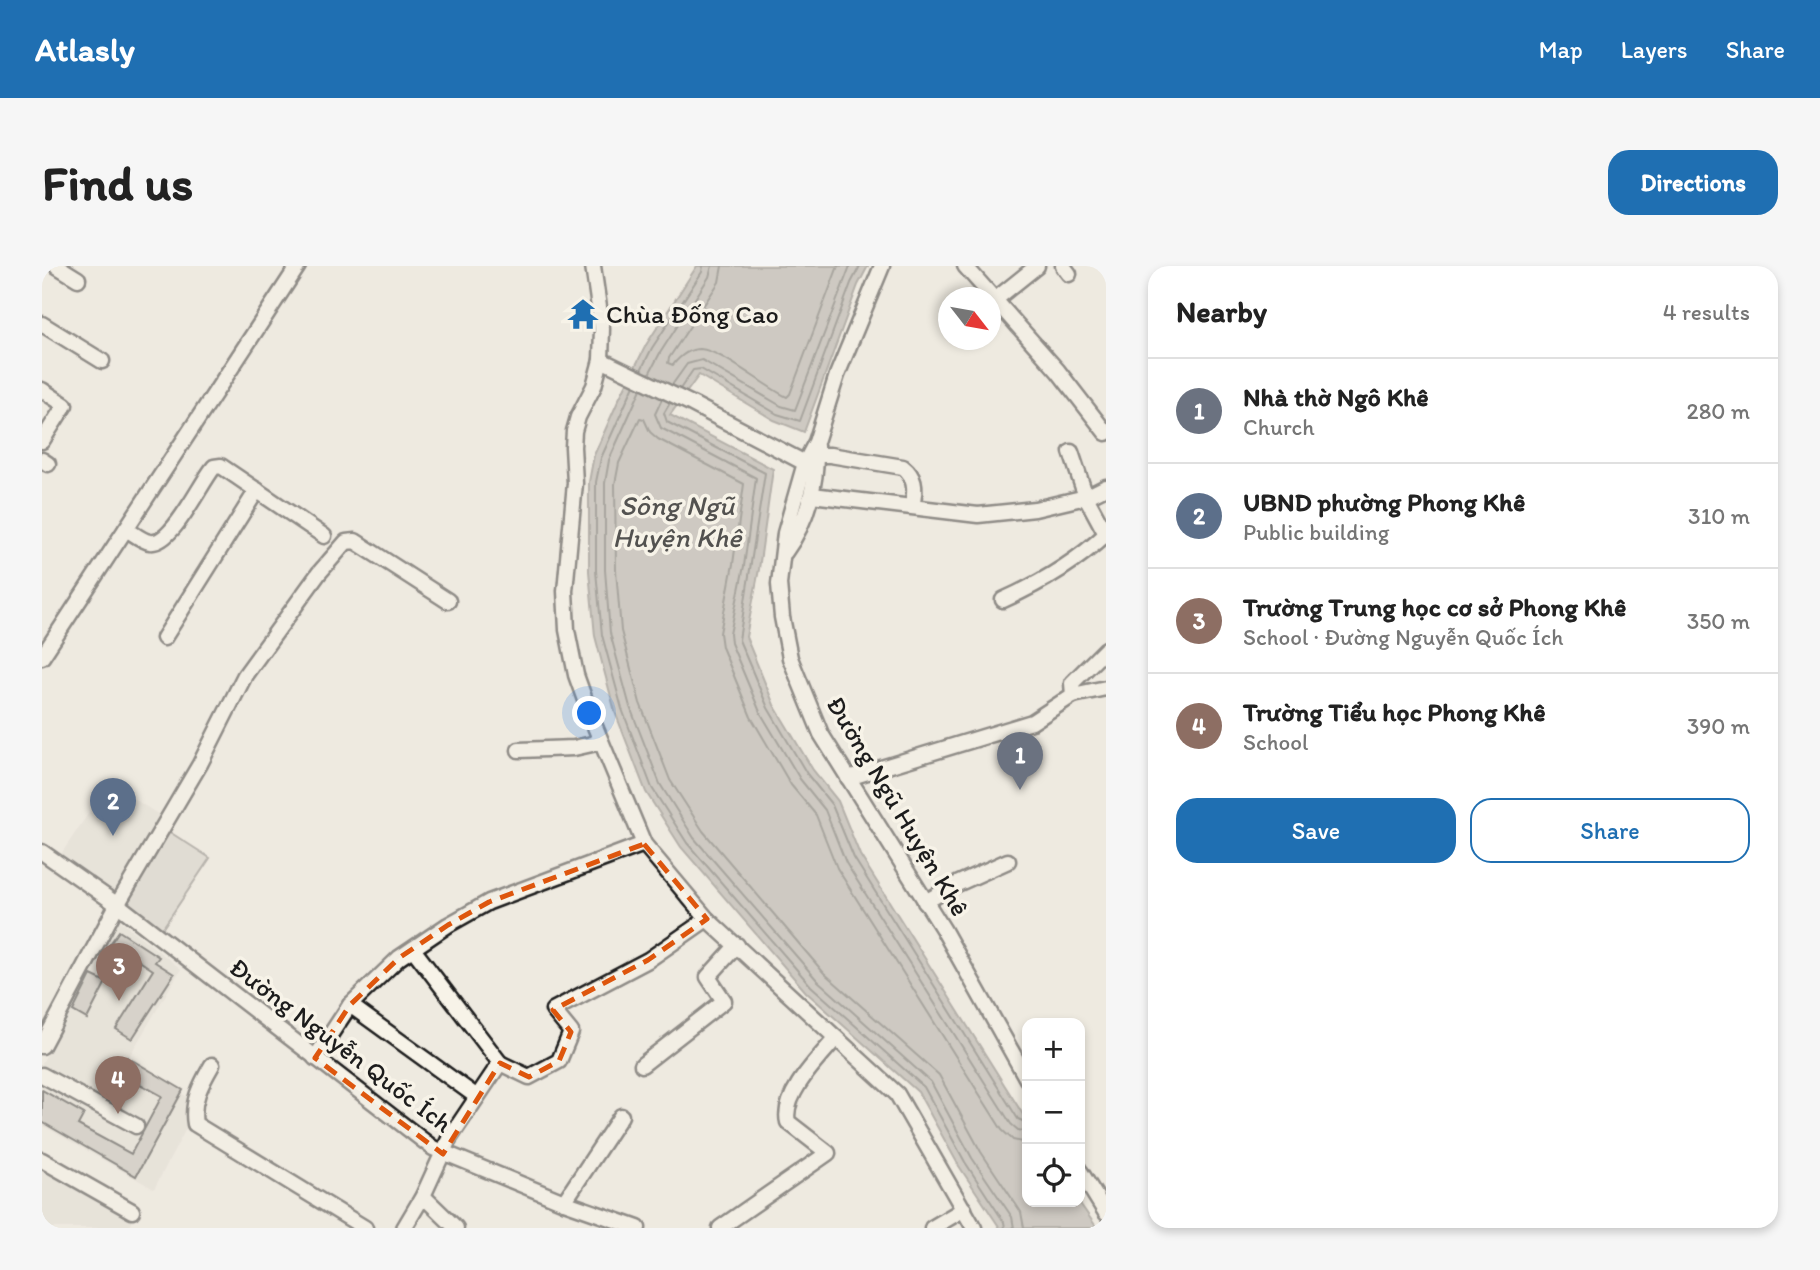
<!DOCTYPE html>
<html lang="en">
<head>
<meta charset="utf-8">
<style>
	body { margin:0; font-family:Itim,sans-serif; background:#f6f6f6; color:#222 }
	.controls { position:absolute; right:21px; bottom:21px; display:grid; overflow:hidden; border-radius:14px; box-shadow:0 4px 10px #0003 }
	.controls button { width:63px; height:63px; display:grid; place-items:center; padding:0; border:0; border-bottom:2px solid #e0e0e0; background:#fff; color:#222; font:35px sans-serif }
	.compass { position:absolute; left:896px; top:21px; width:63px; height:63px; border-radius:50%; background:#fff; box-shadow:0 4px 10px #0003; rotate:121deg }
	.you { position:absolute; left:548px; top:448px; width:24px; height:24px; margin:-18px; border:5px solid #fff; border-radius:50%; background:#1a73e8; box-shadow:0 0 0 10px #1a73e833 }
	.badge { display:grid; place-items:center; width:46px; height:46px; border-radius:50%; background:#1f6fb2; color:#fff; font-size:23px; font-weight:700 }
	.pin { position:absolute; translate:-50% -58px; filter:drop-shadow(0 2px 4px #0008) }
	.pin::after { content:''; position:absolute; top:37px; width:24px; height:21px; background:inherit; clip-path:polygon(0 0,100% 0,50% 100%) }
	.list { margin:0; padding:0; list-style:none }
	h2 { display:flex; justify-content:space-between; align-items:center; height:91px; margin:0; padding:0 28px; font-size:30px }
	h2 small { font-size:23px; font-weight:400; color:#767676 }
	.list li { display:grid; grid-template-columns:46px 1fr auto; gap:21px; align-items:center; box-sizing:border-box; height:105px; padding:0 28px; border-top:2px solid #e0e0e0 }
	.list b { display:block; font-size:26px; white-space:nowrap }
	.list p { margin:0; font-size:23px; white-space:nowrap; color:#767676 }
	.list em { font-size:23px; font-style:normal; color:#767676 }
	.actions { display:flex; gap:14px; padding:21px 28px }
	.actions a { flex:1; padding:16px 0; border:2px solid #1f6fb2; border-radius:21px; text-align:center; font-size:24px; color:#1f6fb2 }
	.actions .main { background:#1f6fb2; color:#fff }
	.icon { flex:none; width:38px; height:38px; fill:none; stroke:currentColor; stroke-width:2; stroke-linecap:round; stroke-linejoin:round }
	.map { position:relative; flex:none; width:1064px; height:962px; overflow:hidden; border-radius:21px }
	header { display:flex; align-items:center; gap:42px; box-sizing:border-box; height:98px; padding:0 35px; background:#1f6fb2; color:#fff }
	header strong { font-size:33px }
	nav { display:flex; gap:38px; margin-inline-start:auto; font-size:24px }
	.intro { display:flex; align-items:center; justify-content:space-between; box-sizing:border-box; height:168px; padding:0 42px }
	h1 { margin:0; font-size:49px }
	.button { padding:18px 32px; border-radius:21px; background:#1f6fb2; color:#fff; font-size:24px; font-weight:700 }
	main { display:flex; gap:42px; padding:0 42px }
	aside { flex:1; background:#fff; border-radius:21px; box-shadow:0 4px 10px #0003 }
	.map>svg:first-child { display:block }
</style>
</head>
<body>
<header>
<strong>Atlasly</strong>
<nav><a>Map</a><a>Layers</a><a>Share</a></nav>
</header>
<div class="intro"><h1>Find us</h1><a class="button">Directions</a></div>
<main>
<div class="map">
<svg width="1064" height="962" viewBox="0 0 1064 962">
	<rect width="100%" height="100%" fill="#eeeae0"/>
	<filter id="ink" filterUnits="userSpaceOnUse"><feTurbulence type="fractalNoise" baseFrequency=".0143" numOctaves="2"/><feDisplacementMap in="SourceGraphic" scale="14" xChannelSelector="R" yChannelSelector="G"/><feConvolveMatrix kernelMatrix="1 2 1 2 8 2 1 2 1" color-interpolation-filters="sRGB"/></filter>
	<g filter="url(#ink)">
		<g fill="#dedbd1">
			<polygon points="67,517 122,552 75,631 19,588"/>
			<polygon points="77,654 139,703 85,794 157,838 112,923 0,859 0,797"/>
			<polygon points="0,898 93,951 87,962 0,962"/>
		</g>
		<polygon fill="#cfccc3" stroke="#767470" stroke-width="2" points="123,563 168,592 118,666 80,636"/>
		<polygon fill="#a6a39d" stroke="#6f6d69" stroke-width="2" points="655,0 826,0 816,19 762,166 732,154 657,109 628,149 731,203 717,303 704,371 732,439 771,504 796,535 818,589 985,855 985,936 1037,936 1055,962 958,962 917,900 876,826 764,726 639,581 604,526 573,446 553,370 547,305 547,216 552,189 577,133 604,79"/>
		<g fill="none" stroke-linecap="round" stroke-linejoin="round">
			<g stroke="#535250" stroke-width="2">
				<path d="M680 0 677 16 627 92 626 97 631 99C638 90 646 83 658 83 679 84 723 121 745 131L748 128 796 0"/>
				<polyline points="599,104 610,82 660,6 661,0"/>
				<polyline points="607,108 618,87 667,11 670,0"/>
				<polyline points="592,119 559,192 554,216 554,305 560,369 580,443 610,522 645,577 769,720 882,821 923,896 962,956 963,962"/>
				<polyline points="630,119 645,98 660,94 739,140 753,144 808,0"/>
				<polyline points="599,123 567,194 563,217 563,304 568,367 588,441 618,518 652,572 775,714 889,816 930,892 970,951 972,962"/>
				<polyline points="638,123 651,104 659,103 735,148 758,155 809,17 818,0"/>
				<polyline points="620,133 613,148 619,162 714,212 702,300 688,368 689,377 718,446 758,513 783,544 804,597 969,858 976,864 985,866"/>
				<polyline points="628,137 622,147 625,156 723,207 697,374 726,442 765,508 790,539 812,592 976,853 985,857"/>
				<polyline points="982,962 979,946 939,886 897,809 782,707 661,565 628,514 598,437 579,365 574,304 573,218 577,197 598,152 602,153 608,166 616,173 702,218 691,298 678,367 680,381 709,451 749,519 774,549 795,602 960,864 971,874 985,877"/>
			</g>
		</g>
		<g fill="#bab7af" stroke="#1c1c1c" stroke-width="2">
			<polygon points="77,665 117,691 113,696 132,708 90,773 74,763 111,704 88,689 80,701 61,688"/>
			<polygon points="49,709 64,716 45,753 31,745"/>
			<polygon points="85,791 141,824 94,910 0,856 0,824 42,848 36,859 89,888 120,830 76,806"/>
		</g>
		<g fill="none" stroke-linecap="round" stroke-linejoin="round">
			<defs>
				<g id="minor">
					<polyline points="15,0 36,13"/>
					<polyline points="551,0 560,62 559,94 552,120 536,151 532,165 531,181 533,217 523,325 525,364 534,409 549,451 602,578 665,653 855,828 932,962"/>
					<polyline points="840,0 795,109 774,176 763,197 743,267 737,318 740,351 748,392 779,468 901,663 985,813"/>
					<polyline points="923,0 1016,105 1064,167"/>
					<polyline points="1021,0 1027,8"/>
					<polyline points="954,33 995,0"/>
					<polyline points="0,58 60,95"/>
					<polyline points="559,94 650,138 763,197"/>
					<polyline points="0,124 23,139 0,175"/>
					<polyline points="1029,186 1044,231 1064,268"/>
					<path d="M775 189H788L861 201C874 211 874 225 870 239"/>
					<polyline points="0,194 6,198"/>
					<polyline points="770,229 936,249 993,243 1044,231 1064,221"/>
					<path d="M84 263C91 267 100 275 108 276 130 280 159 216 172 201L179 200 282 270"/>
					<path d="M743 286C766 255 775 216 774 180"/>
					<path d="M961 334C999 317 1033 297 1064 268"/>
					<polyline points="122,372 215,224"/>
					<polyline points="0,391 256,0"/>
					<polyline points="1031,429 1030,417 1064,383"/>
					<polyline points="477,484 532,482 559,476"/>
					<polyline points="806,512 990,456 1031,429 1064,422"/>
					<polyline points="0,586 80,642 391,882 522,936 596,962"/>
					<polyline points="883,636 915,618 966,595"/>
					<polyline points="371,683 458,797"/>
					<polyline points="308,739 435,831"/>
					<polyline points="0,780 75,639 158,498 203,409 277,307 304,276 313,275 406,335"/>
					<polyline points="273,792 308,739 357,692 406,659 447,636 602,578"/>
					<path d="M170 799C159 818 149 836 153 858L323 962"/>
					<polyline points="600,799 682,735 666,711 695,679"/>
					<polyline points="0,809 94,860"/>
					<polyline points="0,894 90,945"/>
					<polyline points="1038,905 1064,947"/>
					<polyline points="381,930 414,962"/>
					<polyline points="522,936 579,850"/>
					<polyline points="362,962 381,930 407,873 458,797 487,811 517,795 529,766 511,744 606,694 665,653"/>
					<path d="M678 962 786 887 746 856C739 829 778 791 794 772"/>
					<polyline points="890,962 922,943"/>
				</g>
			</defs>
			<use href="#minor" stroke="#1c1c1c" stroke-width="19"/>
			<use href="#minor" stroke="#f7f3e8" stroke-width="14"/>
		</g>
	</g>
	<path d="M0 0H1064V962H0ZM602 578 665 653 606 694 511 744 529 766 517 795 487 811 458 797 401 888 273 792 308 739 357 692 406 659 447 636Z" fill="#eeeae0" fill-opacity=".55" fill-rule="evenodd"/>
	<path fill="none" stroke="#de560d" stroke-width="5" stroke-dasharray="14 9" stroke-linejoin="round" d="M602 578 665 653 606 694 511 744 529 766 517 795 487 811 458 797 401 888 273 792 308 739 357 692 406 659 447 636Z"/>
	<defs>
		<symbol id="temple-bare" viewBox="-9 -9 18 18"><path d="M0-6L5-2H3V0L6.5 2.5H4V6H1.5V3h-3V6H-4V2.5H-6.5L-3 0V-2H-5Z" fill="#1f6fb2" stroke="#f7f3e8" stroke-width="2.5" paint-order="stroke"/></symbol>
	</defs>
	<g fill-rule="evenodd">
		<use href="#temple-bare" x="519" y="26" width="44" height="44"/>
	</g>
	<g text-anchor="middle" stroke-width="7" stroke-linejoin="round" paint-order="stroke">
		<g font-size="26" fill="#1c1c1c" stroke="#f7f3e8" text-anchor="start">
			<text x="564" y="57">Chùa Đống Cao</text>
		</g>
		<g font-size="26" fill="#1c1c1c" stroke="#f7f3e8">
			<text transform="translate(856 540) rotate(59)" y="9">Đường Ngũ Huyện Khê</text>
			<text transform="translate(299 779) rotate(37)" y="9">Đường Nguyễn Quốc Ích</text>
		</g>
		<g font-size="28" font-style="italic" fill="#535250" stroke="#f7f3e8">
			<text x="635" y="249">Sông Ngũ<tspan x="635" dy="32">Huyện Khê</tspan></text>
		</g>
	</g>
</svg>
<div class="controls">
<button>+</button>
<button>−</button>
<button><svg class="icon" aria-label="locate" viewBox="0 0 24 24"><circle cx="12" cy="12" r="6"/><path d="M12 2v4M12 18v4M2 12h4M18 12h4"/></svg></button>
</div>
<svg class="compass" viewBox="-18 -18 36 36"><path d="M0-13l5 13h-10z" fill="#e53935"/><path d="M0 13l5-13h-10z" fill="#767676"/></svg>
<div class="you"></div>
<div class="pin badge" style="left:978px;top:524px;background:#6b7280">1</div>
<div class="pin badge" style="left:71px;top:570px;background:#5c6f8a">2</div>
<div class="pin badge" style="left:77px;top:735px;background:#8d6e63">3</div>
<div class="pin badge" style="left:76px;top:848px;background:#8d6e63">4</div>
</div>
<aside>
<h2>Nearby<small>4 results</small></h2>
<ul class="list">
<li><span class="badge" style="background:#6b7280">1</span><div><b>Nhà thờ Ngô Khê</b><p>Church</p></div><em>280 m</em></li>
<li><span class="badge" style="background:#5c6f8a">2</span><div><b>UBND phường Phong Khê</b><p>Public building</p></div><em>310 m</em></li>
<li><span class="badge" style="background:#8d6e63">3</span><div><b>Trường Trung học cơ sở Phong Khê</b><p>School · Đường Nguyễn Quốc Ích</p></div><em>350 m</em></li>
<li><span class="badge" style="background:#8d6e63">4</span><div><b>Trường Tiểu học Phong Khê</b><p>School</p></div><em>390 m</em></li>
</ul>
<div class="actions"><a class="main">Save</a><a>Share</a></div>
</aside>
</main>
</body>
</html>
